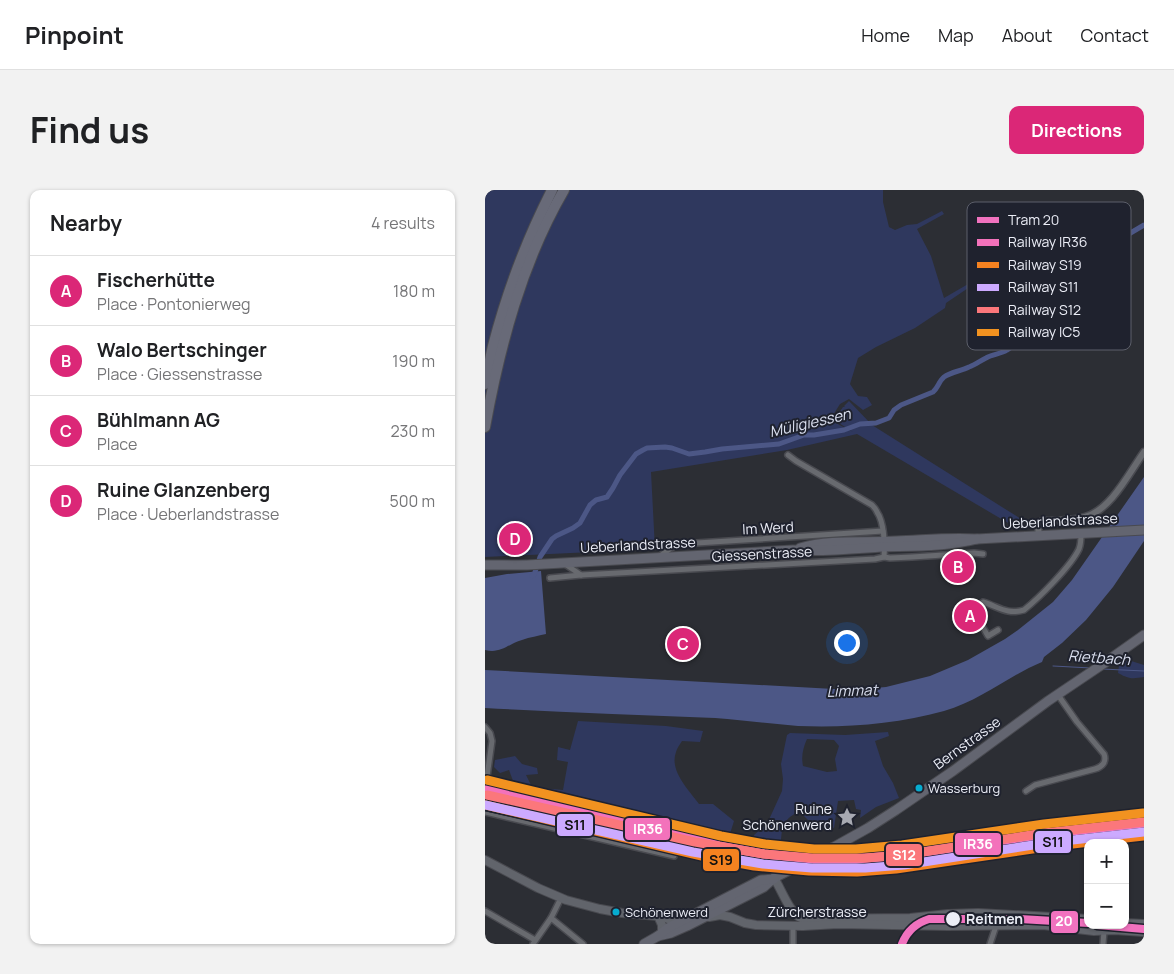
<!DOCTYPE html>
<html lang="en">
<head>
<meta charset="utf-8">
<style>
	body { margin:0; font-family:Manrope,sans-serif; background:#f2f2f2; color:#202124 }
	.controls { position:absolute; right:15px; bottom:15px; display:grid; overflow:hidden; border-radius:10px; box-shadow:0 1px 4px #0004 }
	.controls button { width:45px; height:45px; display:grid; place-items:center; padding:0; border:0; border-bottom:1px solid #e0e0e0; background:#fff; color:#202124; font:25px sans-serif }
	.you { position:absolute; left:361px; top:452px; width:18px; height:18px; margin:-12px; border:4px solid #fff; border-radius:50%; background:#1a73e8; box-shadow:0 0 0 8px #1a73e833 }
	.badge { display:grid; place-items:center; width:32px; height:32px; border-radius:50%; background:#db2777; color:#fff; font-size:16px; font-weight:700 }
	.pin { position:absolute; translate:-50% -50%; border:2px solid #fff; box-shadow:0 1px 5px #0006 }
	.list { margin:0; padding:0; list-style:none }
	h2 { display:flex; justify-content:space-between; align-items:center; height:65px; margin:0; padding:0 20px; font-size:21px }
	h2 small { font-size:16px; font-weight:400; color:#757577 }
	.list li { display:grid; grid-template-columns:32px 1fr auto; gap:15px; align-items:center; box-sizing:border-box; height:70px; padding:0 20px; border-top:1px solid #e0e0e0 }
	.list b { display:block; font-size:19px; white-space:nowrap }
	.list p { margin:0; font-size:16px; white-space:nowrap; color:#757577 }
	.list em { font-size:16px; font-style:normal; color:#757577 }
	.map { position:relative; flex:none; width:659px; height:754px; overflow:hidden; border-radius:10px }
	header { display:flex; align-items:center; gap:30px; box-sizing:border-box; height:70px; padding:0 25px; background:#fff; border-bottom:1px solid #e0e0e0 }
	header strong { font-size:24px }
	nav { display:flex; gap:28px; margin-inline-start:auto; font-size:18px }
	.intro { display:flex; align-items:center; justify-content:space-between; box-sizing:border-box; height:120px; padding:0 30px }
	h1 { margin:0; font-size:35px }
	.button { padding:12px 22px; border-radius:10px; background:#db2777; color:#fff; font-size:18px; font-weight:700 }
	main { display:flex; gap:30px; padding:0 30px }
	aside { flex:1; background:#fff; border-radius:10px; box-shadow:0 1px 4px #0004 }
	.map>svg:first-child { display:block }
</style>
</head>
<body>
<header>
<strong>Pinpoint</strong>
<nav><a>Home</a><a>Map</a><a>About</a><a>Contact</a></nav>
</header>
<div class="intro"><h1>Find us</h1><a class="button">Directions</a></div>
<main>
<aside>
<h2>Nearby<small>4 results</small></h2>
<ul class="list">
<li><span class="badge">A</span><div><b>Fischerhütte</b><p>Place · Pontonierweg</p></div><em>180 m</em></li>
<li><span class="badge">B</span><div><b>Walo Bertschinger</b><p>Place · Giessenstrasse</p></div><em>190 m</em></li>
<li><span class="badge">C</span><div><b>Bühlmann AG</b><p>Place</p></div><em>230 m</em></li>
<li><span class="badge">D</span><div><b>Ruine Glanzenberg</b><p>Place · Ueberlandstrasse</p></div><em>500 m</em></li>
</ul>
</aside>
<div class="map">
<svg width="659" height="754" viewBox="0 0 659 754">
	<rect width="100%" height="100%" fill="#2c2e34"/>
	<g fill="#2f385e" fill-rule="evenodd">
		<polygon points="0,0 398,0 398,12 404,37 410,40 422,35 432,34 457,21 459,24 432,39 446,66 459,108 497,86 498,88 461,113 460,118 430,138 391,157 373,168 365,194 373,206 382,207 387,215 378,220 364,209 355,214 345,230 368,242 349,230 358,217 360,217 359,216 364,211 387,235 536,329 530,337 372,244 302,260 166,282 170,359 0,367"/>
		<path d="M643 470 659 475V487C647 489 644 489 633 483L634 475Z"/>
		<path d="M93 531 181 536 218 541 215 552 197 551C195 554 192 558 191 562 184 581 204 600 214 614H228L249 631 243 650 220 645 208 640 204 644 123 624 121 621 120 616H116V620L114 621 54 607 56 598 78 600 83 572 72 570 73 557 85 560Z"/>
		<path d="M403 542 404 546 390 551 398 576 408 593 414 608 391 617 375 628 376 620 371 619 369 610 353 611 349 638 323 630 314 621C299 630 297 634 296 652L289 654 272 653 269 645 282 634 297 601 298 589 296 574 302 545 305 543 360 545ZM322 549 349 550 354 556 350 569 352 581 342 582 318 576C316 566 318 558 322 549Z"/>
		<polygon points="30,566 37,574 52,578 53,584 41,585 46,595 31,599 24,580 15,583 9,577 10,570"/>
		<polygon points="506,725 603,730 603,735 608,735 608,738 506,734"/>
	</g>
	<g fill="#4c5786">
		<path d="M659 287V351L628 397 601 430 577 453 559 467 557 472C523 486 495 511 459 521 412 534 362 538 313 536 285 534 258 530 230 528 154 525 77 522 0 518V480L367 500 401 497 445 486 483 470 520 449 533 440 568 412 587 390Z"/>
		<path d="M56 381 61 444C53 446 45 447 37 450 23 454 16 464 0 460V388L22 384Z"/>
	</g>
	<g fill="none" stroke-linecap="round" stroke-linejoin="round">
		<g stroke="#4c5786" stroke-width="1">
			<polyline points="568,476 606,478"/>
			<polyline points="617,479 659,481"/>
		</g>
		<path stroke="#4c5786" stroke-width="5" d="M47 386 49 385 55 367 67 349 71 346 88 338 95 333 105 315 111 310 122 307 128 298 135 285 151 264 158 260 162 258 180 257 187 258 204 264 220 262 237 259 294 254 319 245H329L359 240 375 234 391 233 404 228 409 220 416 215 448 202C453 198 454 191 459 187 466 182 476 181 484 177 490 175 495 171 501 168 508 164 516 164 522 160 539 150 554 129 575 130L579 126 588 108 593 104 604 99 609 95 612 89 618 70 629 60 637 48 659 35"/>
		<defs>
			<g id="minor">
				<polyline points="175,366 189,356 196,354 398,341"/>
				<polyline points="399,367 405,368 427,367 489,363 498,364"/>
				<polyline points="80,374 96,385"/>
				<path d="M65 388 96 385 390 369 399 367C400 354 399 332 392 322 391 319 389 317 387 315L311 271 303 265"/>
				<path d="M513 440 503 446 490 424C490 418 494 416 498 412 514 417 522 425 539 420 554 408 586 376 594 359 596 354 596 349 596 344"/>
				<polyline points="0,537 5,543 7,551 0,601"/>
				<path d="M541 601 550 595 610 579C617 577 622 572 619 564L592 532 573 505"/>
				<polyline points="0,622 189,666"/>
				<polyline points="0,721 50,750"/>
				<polyline points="66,728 98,754"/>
				<polyline points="48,754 66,728 76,708"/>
				<polyline points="308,754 308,736"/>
				<polyline points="505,754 511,736"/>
				<polyline points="618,754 619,741"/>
			</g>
			<path id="tertiary" d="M554 346 553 336 557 331C571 331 586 331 600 327 626 320 644 283 659 262"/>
			<g id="secondary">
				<polyline points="0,670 53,698 81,710 115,719 137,723 173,726 181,728 195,735"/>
				<path d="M289 688C297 700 305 725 318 729L425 728 463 724 493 723 603 729"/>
				<polyline points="173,726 177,735 177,743"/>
				<polyline points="224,727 235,725 245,727 260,733 271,735 318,736 353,734 463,736 558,735 609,741 630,740 659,742"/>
				<polyline points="640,733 659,734"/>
			</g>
			<g id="primary">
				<path d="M315 358C346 349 380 353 411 351 439 350 465 347 492 349L659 340"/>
				<path d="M0 375H42L308 360C337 362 367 359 396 357 429 356 461 357 492 349"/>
				<polyline points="173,746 186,743 202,736 279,697 289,688 349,657 383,638 411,620 468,581 563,511 618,474 659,445"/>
				<polyline points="159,754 173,746 183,738 241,708 276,690 289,689"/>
			</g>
			<g id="motorway">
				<path d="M0 194C3 181 5 168 8 156 22 102 42 49 67 0"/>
				<path d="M0 237C15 155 37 72 79 0"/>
			</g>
		</defs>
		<use href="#minor" stroke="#494a50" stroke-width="8"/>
		<use href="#tertiary" stroke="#494a50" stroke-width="9"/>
		<use href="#secondary" stroke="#494a50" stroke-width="10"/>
		<use href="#primary" stroke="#494a50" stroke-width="11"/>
		<use href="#motorway" stroke="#494a50" stroke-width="12"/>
		<use href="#minor" stroke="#686a6f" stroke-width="5"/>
		<use href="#tertiary" stroke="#686a6f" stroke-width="6"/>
		<use href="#secondary" stroke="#61646b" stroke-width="8"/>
		<use href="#primary" stroke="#636570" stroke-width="9"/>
		<use href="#motorway" stroke="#686a78" stroke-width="10"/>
		<defs>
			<polyline id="rail-1" points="0,600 234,656 279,664 329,669 371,669 418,665 560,644 659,633"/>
			<polyline id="rail-2" points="0,615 221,667 269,676 324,681 372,682 411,679 561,657 659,646"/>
			<polyline id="rail-3" points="0,615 208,662 278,674 327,678 380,678 419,675 561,653 659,642"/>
			<polyline id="rail-4" points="2,605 210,652 279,664 327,668 380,668 418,665 559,643 658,632"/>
			<polyline id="rail-5" points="2,590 236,646 280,654 329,659 371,659 417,655 559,634 658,623"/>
		</defs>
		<use href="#rail-1" stroke="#1f222e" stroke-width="12"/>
		<use href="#rail-2" stroke="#1f222e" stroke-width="12"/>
		<use href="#rail-3" stroke="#1f222e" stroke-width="12"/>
		<use href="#rail-4" stroke="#1f222e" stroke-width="12"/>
		<use href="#rail-5" stroke="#1f222e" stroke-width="12"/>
		<use href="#rail-1" stroke="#f372bb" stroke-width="9"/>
		<use href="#rail-2" stroke="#f58220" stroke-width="9"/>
		<use href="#rail-3" stroke="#caf" stroke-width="9"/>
		<use href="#rail-4" stroke="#fb777b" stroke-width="9"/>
		<use href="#rail-5" stroke="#f29220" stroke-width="9"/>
		<defs>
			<g id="tram-1">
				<polyline points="612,735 659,739"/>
				<path d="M417 754C422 741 431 733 444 729H535L603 733"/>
			</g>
		</defs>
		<use href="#tram-1" stroke="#1f222e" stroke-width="11"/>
		<use href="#tram-1" stroke="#f172bf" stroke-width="8"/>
	</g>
	<defs>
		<symbol id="sight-bare" viewBox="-9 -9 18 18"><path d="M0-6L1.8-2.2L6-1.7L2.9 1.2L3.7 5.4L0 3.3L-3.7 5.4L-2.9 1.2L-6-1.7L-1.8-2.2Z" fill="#a8aab2" stroke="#1f222e" stroke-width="2.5" paint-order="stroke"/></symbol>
	</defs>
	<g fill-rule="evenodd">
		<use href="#sight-bare" x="348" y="613" width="28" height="28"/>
	</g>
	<g fill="#06acd0" stroke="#1f222e" stroke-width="2">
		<circle cx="434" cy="598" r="4.5"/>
		<circle cx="131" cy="722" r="4.5"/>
	</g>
	<circle fill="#ebedf6" stroke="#1f222e" stroke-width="2" cx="468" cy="729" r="8"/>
	<g text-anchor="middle" stroke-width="4" stroke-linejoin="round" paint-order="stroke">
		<g font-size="13" fill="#ebedf6" stroke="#1f222e" text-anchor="start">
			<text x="443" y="603">Wasserburg</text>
			<text x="140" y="727">Schönenwerd</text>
		</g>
		<g font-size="14" fill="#ebedf6" stroke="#1f222e">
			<text transform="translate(575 331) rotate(-3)" y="5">Ueberlandstrasse</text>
			<text transform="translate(283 338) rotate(-3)" y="5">Im Werd</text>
			<text transform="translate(153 355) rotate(-3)" y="5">Ueberlandstrasse</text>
			<text transform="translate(277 364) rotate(-3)" y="5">Giessenstrasse</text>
			<text transform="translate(482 553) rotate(-36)" y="5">Bernstrasse</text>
			<text x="332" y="727">Zürcherstrasse</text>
		</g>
		<g font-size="14" fill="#ebedf6" stroke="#1f222e" text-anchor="end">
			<text x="347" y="624">Ruine<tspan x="347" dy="16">Schönenwerd</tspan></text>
		</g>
		<g font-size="14" font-weight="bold" fill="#ebedf6" stroke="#1f222e" text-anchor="start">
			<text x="481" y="734">Reitmen</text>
		</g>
		<g font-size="15" font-style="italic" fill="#dbe0f0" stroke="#1f222e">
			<text transform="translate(325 233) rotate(-13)" y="5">Müligiessen</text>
			<text transform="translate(614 468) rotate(4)" y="5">Rietbach</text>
			<text transform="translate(367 501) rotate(-2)" y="5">Limmat</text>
		</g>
	</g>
	<rect x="482" y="12" width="164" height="148" rx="8" fill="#1f222e" stroke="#5c5f6a" stroke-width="1"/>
	<rect x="492" y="27" width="22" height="6" fill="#f172bf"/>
	<rect x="492" y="49" width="22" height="7" fill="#f372bb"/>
	<rect x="492" y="72" width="22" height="6" fill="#f58220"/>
	<rect x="492" y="94" width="22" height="7" fill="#caf"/>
	<rect x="492" y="117" width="22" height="6" fill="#fb777b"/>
	<rect x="492" y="139" width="22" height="7" fill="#f29220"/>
	<g font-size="14" fill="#ebedf6">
		<text x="523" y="35">Tram 20</text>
		<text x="523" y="57">Railway IR36</text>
		<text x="523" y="80">Railway S19</text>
		<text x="523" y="102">Railway S11</text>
		<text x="523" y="125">Railway S12</text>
		<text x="523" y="147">Railway IC5</text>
	</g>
	<g stroke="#1f222e" stroke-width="2">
		<rect x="71" y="623" width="38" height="24" rx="5" fill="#caf"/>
		<rect x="139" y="627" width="47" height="24" rx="5" fill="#f372bb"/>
		<rect x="549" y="640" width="38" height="24" rx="5" fill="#caf"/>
		<rect x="469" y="642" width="48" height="24" rx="5" fill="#f372bb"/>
		<rect x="400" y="653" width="38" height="24" rx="5" fill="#fb777b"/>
		<rect x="217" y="658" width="38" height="24" rx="5" fill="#f58220"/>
		<rect x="565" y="720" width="29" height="24" rx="5" fill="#f172bf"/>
	</g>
	<g font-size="14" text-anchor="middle" font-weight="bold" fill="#fff">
		<text x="163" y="644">IR36</text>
		<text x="493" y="659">IR36</text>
		<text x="419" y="670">S12</text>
		<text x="579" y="736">20</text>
	</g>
	<g font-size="14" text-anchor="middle" font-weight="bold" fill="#111">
		<text x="90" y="640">S11</text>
		<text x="568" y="657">S11</text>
		<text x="236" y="675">S19</text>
	</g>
</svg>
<div class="controls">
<button>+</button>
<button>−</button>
</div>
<div class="you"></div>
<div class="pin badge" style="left:485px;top:426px">A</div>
<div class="pin badge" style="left:473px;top:377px">B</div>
<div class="pin badge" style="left:198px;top:454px">C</div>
<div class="pin badge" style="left:30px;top:349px">D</div>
</div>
</main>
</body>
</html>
